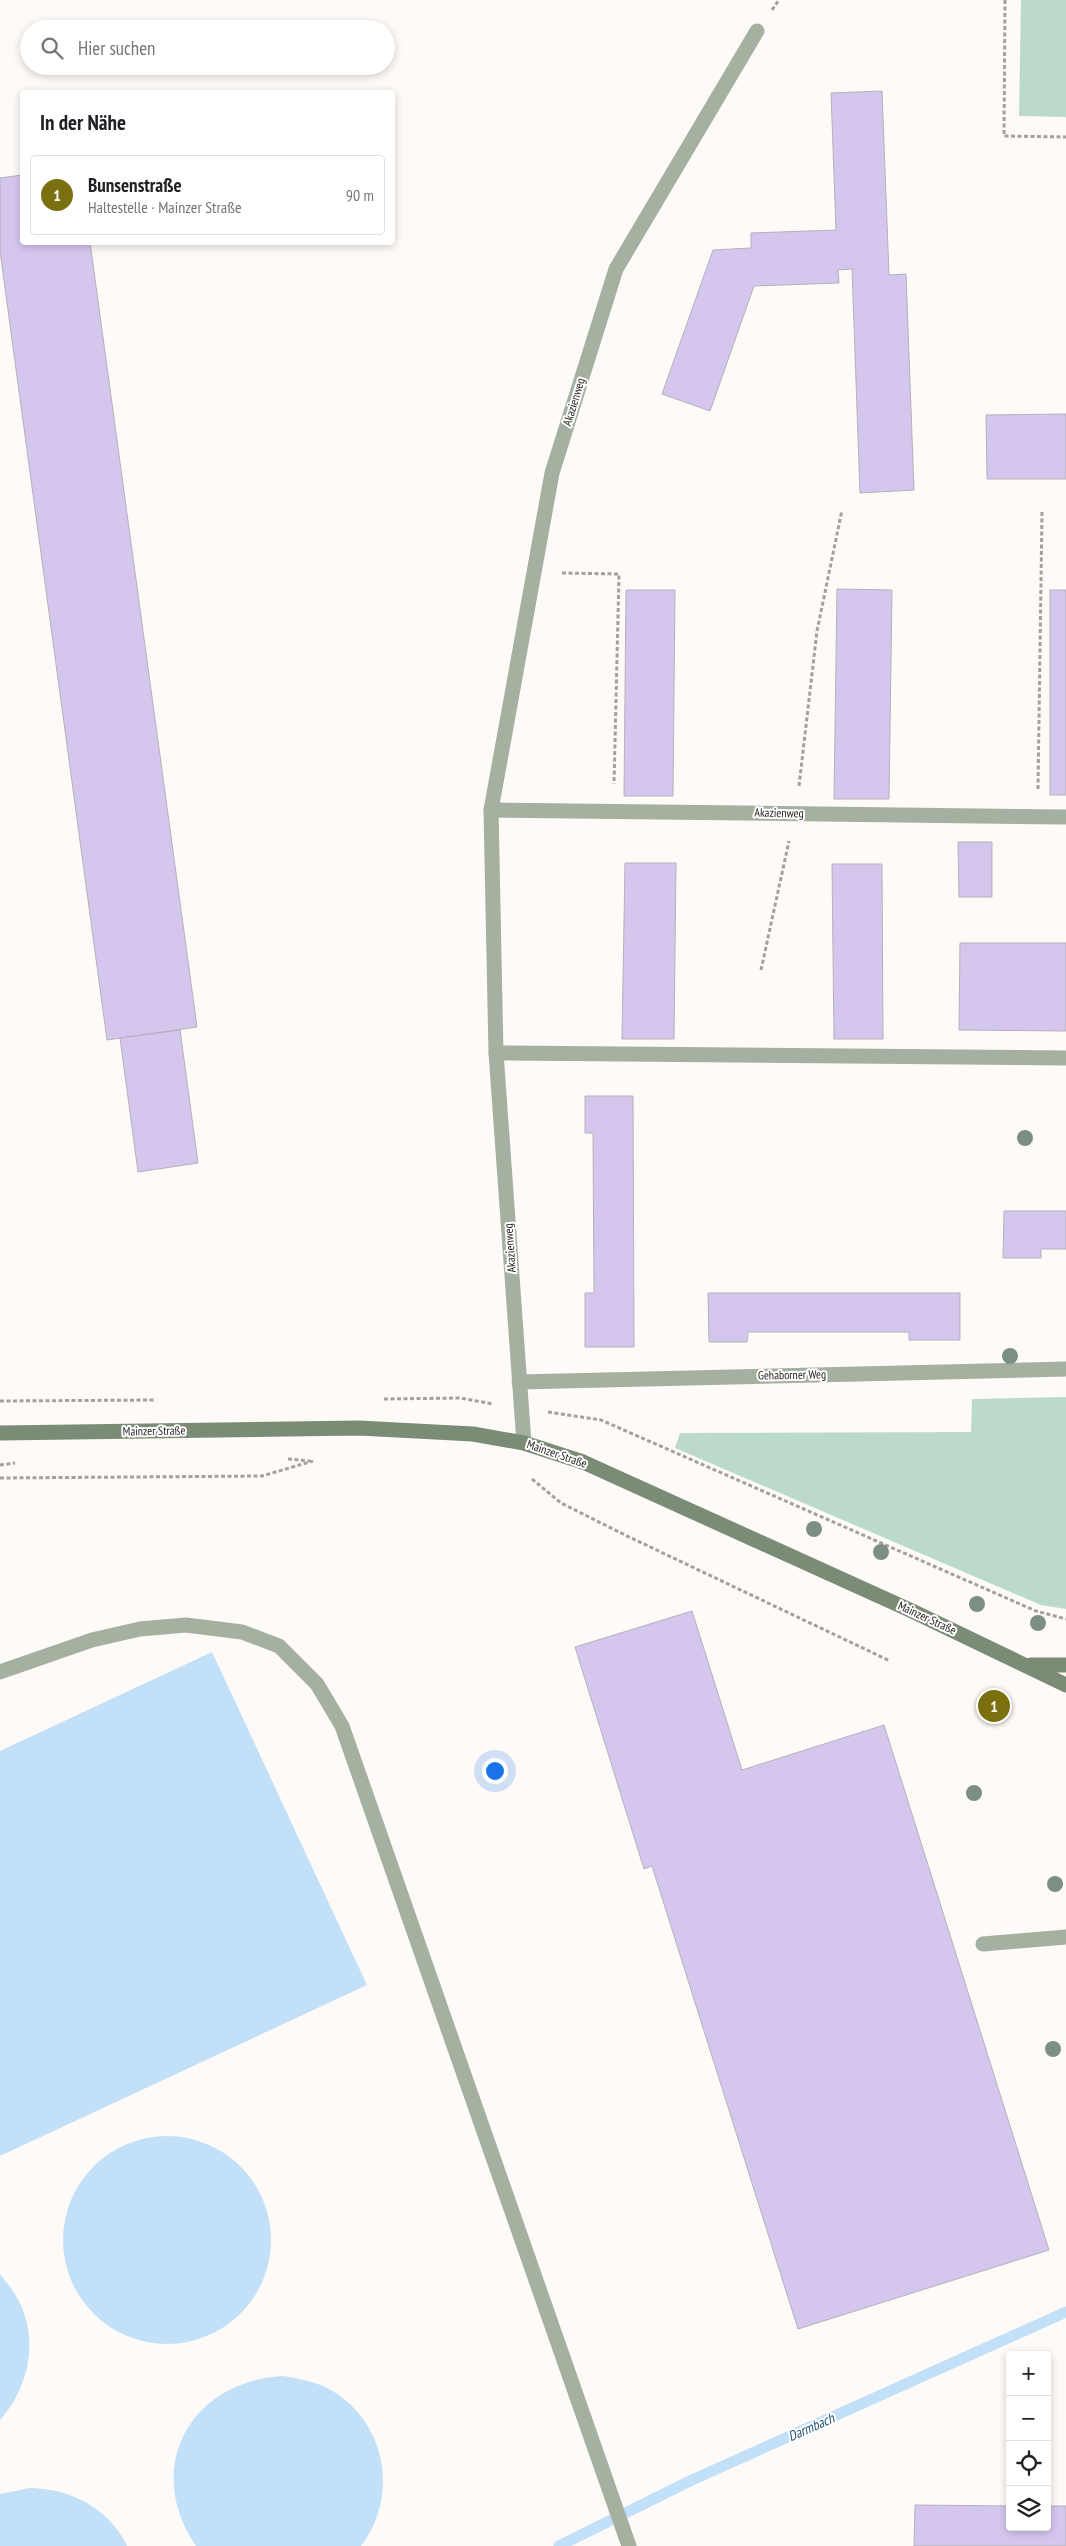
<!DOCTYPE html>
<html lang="de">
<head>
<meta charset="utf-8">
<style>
	body { margin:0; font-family:"PT Sans Narrow",sans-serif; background:#f2f2f2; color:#202124 }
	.controls { position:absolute; right:15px; bottom:15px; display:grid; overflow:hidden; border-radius:5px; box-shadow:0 2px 8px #0003 }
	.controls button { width:45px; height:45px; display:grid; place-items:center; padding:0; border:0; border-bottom:1px solid #e0e0e0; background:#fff; color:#202124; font:25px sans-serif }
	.you { position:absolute; left:494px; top:1770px; width:18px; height:18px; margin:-12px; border:4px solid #fff; border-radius:50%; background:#1a73e8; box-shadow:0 0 0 8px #1a73e833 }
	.badge { display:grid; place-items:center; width:32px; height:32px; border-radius:50%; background:#7b700f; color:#fff; font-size:16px; font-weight:700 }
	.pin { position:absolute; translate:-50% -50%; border:2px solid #fff; box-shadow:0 1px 5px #0006 }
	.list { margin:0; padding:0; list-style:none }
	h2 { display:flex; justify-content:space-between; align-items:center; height:65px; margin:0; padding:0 20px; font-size:21px }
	h2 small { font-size:16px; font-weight:400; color:#757577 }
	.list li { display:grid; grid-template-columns:32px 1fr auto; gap:15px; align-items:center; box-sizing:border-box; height:80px; margin:0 10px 10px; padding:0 10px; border:1px solid #e0e0e0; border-radius:5px }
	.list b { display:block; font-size:19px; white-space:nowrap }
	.list p { margin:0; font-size:16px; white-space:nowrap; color:#757577 }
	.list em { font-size:16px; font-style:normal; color:#757577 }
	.icon { flex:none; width:28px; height:28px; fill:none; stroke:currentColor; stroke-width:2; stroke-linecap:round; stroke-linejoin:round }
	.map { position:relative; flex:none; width:1066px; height:2546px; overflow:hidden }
	.search { position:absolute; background:#fff; box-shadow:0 2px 8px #0003; left:20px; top:20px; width:375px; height:55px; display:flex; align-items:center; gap:12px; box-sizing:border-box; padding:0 18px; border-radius:28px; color:#757577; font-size:19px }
	.panel { position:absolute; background:#fff; box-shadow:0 2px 8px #0003; left:20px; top:90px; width:375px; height:155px; border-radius:5px }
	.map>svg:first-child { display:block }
</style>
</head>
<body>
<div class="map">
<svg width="1066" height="2546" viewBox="0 0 1066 2546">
	<rect width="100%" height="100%" fill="#fefaf8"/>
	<g fill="#bcdaca">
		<polygon points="1021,0 1066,0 1066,117 1019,116"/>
		<polygon points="1066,1397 1066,1609 1041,1605 675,1448 680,1433 971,1432 972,1399"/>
	</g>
	<g fill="#c3e0f9">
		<polygon points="212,1652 367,1985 0,2156 0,1751"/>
		<circle cx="167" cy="2240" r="104"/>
		<path d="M0 2274C5 2281 12 2288 16 2296 40 2336 30 2386 0 2420Z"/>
		<path d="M284 2376C300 2379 317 2382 331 2390 387 2423 399 2496 361 2546H196C142 2467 191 2380 284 2376Z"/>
		<path d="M30 2488C71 2489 109 2508 127 2546H0V2494Z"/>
	</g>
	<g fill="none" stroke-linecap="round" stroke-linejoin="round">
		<polyline stroke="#c3e0f9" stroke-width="11" points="559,2546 692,2480 1066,2312"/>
	</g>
	<g fill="#d5c6ee" stroke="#b4b1ba">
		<polygon points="882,91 889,275 906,274 914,490 860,493 852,269 838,270 839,283 754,286 710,411 662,394 713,250 751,248 751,233 836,230 831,93"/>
		<polygon points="22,175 22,242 90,242 197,1027 107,1040 0,251 0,178"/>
		<polygon points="1066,414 1066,479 987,479 986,415"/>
		<polygon points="837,589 892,590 889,799 834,799"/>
		<polygon points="626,590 675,590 673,796 624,796"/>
		<rect x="1050" y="590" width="16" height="205"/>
		<polygon points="958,842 992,842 992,897 959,897"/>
		<polygon points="625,863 676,863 674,1039 622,1039"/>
		<polygon points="832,864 882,864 883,1039 834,1039"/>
		<polygon points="960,943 1066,943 1066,1031 959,1030"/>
		<polygon points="180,1030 198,1163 138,1172 120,1038"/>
		<polygon points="585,1096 633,1096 634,1347 585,1347 585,1293 594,1293 593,1133 585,1133"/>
		<polygon points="1004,1211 1066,1211 1066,1249 1041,1249 1041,1258 1003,1258"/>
		<polygon points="708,1293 960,1293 960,1340 909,1340 909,1332 748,1332 747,1342 709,1342"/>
		<polygon points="692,1611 742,1770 884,1725 1049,2250 798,2329 652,1866 644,1869 575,1647"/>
		<polygon points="915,2505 1010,2506 1010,2527 1047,2527 1047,2506 1066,2506 1066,2546 914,2546"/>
	</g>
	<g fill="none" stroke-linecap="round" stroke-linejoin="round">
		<g stroke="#a3a09e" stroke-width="3" stroke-dasharray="4 2.5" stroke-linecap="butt">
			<polyline points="1005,0 1004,136 1066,137"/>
			<polyline points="772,10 779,0"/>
			<polyline points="562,573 619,574 614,784"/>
			<polyline points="799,786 817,631 842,510"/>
			<polyline points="1038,789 1042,512"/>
			<polyline points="761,970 789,841"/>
			<polyline points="384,1399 460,1398 493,1404"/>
			<polyline points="0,1401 156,1400"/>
			<polyline points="548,1412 601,1420 1036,1611 1066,1619"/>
			<polyline points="288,1459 310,1461"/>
			<polyline points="0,1465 15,1463"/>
			<polyline points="0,1478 262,1476 313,1461"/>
			<polyline points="532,1479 561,1503 625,1535 890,1661"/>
		</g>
		<g stroke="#a4b0a0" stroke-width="15">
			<polyline points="0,1672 92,1640 140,1629 186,1625 242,1632 279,1646 317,1684 342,1726 629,2546"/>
			<polyline points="983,1944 1066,1937"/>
		</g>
		<g stroke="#a4b0a0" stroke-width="15">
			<polyline points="491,810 1066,817"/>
			<polyline points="496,1053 1066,1058"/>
			<polyline points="519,1382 1066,1369"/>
			<polyline points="524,1443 496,1053 491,810 552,473 616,269 757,31"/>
		</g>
		<g stroke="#7a8c75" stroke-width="15">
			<polyline points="0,1433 359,1428 473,1434 524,1443 583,1462 912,1611 1066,1685"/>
			<polyline points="1031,1665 1066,1665"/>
		</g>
	</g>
	<g fill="#7c8f85">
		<circle cx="1025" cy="1138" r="8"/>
		<circle cx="1010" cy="1356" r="8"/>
		<circle cx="814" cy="1529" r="8"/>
		<circle cx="881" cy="1552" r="8"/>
		<circle cx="977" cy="1604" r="8"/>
		<circle cx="1038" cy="1623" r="8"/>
		<circle cx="974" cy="1793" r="8"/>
		<circle cx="1055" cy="1884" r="8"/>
		<circle cx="1053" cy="2049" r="8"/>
	</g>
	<g text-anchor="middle" stroke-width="4" stroke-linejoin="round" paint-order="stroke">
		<g font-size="12" fill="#201d1b" stroke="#fff">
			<text transform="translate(574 402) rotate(-73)" y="4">Akazienweg</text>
			<text transform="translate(779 813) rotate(1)" y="4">Akazienweg</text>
			<text transform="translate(510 1248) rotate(-94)" y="4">Akazienweg</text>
			<text transform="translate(792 1375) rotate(-1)" y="4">Gehaborner Weg</text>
			<text transform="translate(154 1431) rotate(-1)" y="4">Mainzer Straße</text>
			<text transform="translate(557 1454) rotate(19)" y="4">Mainzer Straße</text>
			<text transform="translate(927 1618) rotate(25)" y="4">Mainzer Straße</text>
		</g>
		<g font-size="14" font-style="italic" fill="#1a5179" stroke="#fff">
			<text transform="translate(811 2427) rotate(-24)" y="5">Darmbach</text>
		</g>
	</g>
</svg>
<div class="controls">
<button>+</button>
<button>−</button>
<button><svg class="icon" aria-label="locate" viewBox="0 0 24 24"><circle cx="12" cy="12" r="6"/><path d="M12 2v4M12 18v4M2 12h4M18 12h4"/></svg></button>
<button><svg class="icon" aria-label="layers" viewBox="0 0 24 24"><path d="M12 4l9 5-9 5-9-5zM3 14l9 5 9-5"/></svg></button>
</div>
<div class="you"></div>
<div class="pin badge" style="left:994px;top:1706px">1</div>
<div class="search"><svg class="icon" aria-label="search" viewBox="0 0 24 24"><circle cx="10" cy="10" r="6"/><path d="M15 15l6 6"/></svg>Hier suchen</div>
<section class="panel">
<h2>In der Nähe<small></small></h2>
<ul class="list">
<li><span class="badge">1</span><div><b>Bunsenstraße</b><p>Haltestelle · Mainzer Straße</p></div><em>90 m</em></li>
</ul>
</section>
</div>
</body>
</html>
